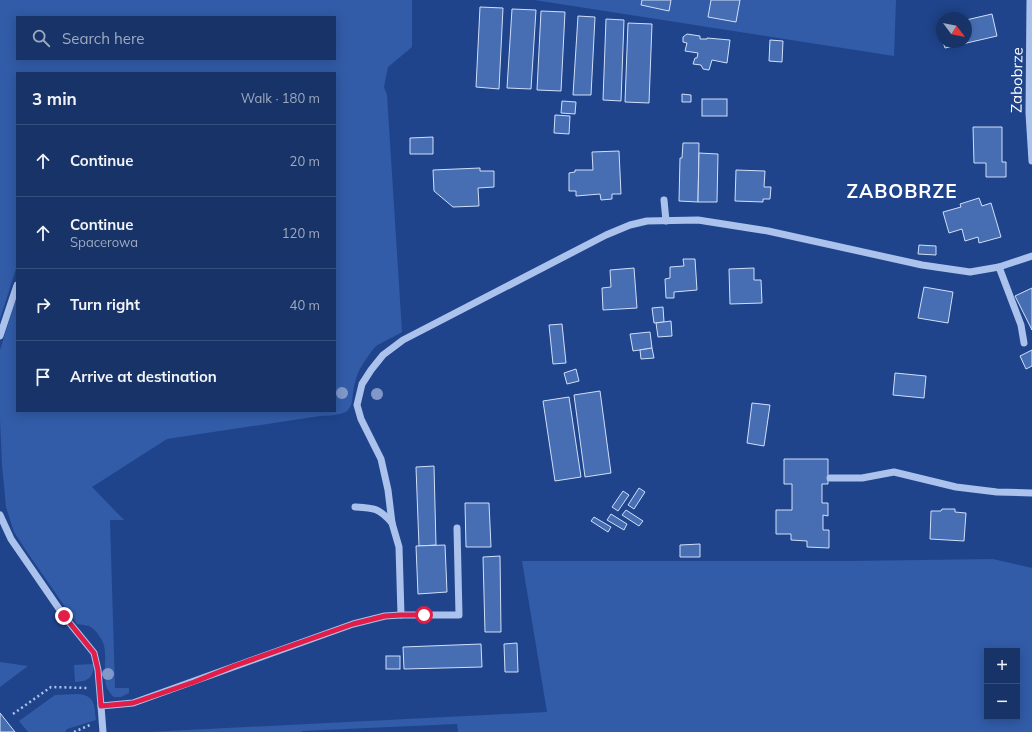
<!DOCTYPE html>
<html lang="en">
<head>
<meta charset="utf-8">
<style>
	body { margin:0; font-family:Mulish,sans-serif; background:#243f71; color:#f1f3f6 }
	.controls { position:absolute; right:12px; bottom:12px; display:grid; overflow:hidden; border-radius:0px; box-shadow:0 2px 10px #0003 }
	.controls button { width:36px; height:36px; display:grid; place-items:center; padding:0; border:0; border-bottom:1px solid #364e7c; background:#173368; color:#f1f3f6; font:20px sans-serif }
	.compass { position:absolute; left:936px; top:12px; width:36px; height:36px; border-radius:50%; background:#173368; box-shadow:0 2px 10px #0003; rotate:122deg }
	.stop { position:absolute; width:12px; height:12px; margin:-9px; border:3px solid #e11d48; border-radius:50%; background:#fff }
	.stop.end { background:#e11d48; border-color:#fff; box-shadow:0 1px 4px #0008 }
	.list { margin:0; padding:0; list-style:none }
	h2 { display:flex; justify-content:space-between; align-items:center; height:52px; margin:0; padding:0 16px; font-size:17px }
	h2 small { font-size:13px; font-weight:400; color:#9eaac0 }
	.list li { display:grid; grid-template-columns:26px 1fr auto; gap:12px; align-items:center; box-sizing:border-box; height:72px; padding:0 16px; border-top:1px solid #364e7c }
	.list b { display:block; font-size:15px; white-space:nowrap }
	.list p { margin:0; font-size:13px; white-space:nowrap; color:#9eaac0 }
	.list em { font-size:13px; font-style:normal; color:#9eaac0 }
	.icon { flex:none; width:22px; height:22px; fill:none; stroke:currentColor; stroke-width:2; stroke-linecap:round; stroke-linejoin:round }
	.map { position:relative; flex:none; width:1032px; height:732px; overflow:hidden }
	.search { position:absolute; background:#173368; box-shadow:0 2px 10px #0003; left:16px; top:16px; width:320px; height:44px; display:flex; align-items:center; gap:10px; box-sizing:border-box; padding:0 14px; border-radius:0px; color:#9eaac0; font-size:15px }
	.panel { position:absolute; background:#173368; box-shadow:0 2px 10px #0003; left:16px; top:72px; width:320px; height:340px; border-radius:0px }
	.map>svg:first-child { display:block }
</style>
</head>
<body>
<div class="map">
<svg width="1032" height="732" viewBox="0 0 1032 732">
	<rect width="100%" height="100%" fill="#1f448b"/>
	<g fill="#325ca8" fill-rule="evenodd">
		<path d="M0 0H412V47L388 67 384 87 387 95 402 332C396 336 378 344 375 347 370 353 361 366 358 373 346 403 364 415 320 416L167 439 92 487 124 520H110L115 688H129V693L121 697H114C95 682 113 655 100 637 98 633 93 628 89 626 86 625 81 625 77 624L27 552 14 532 6 507 2 465 0 419V350L16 299 17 411H335V73H17V266L0 319ZM17 17H335V59H17Z"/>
		<polygon points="534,0 896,0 894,56"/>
		<path d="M993 559 1032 568V732H458L457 724 302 731V732H148L547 712 522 561H849ZM987 651H1017V717H987Z"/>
		<polygon points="0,662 28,666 0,687"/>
		<path d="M94 664C93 679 88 681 75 682L74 665Z"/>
		<path d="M78 694C96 696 94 705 96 720L67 729 65 732H28L19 721 55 695Z"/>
	</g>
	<g fill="#476eb2" stroke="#d0dff9">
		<polygon points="642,0 671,0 669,11 641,5"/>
		<polygon points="711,0 740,0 736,22 708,17"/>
		<polygon points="480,7 503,8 499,89 476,87"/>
		<polygon points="512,9 536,10 531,89 507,88"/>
		<polygon points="541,11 565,12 561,91 537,90"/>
		<polygon points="992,14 997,36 945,48 943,42 966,42 966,20"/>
		<polygon points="578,16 595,17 591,95 573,95"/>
		<polygon points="606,19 624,20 621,101 603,100"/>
		<polygon points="628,23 652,24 649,103 625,102"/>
		<polygon points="687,34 700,36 700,39 707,39 707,38 730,40 727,63 712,60 709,70 703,69 701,65 693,64 695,58 697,58 698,53 685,51 687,43 683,42 683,37"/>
		<polygon points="770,40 783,41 782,62 769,61"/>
		<polygon points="682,94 691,95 691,102 682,102"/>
		<rect x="702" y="99" width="25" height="17"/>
		<polygon points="562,101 576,102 575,114 561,113"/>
		<polygon points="555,115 570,116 569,134 554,133"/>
		<polygon points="973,127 1002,127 1002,162 1006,162 1006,177 986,177 986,163 974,163"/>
		<polygon points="433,137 433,154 410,154 410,138"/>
		<polygon points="683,143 699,143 698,202 679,201 680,158 682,158"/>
		<polygon points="619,151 621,194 612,194 612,199 601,200 600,194 576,196 576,191 569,191 569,173 575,172 575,170 593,170 592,152"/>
		<polygon points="699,153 718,154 717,202 698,202"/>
		<polygon points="480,168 480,171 494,171 494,187 478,188 479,206 453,207 434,191 433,170"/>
		<polygon points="736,170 765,171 764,187 771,187 770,199 763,199 763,202 735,201"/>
		<polygon points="979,198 982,206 991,203 1001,237 979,243 978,237 965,241 962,229 949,233 943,212 961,207 960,204"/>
		<polygon points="919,245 936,246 936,255 918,254"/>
		<polygon points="683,259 695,259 697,290 674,292 674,298 666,298 665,279 670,278 670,267 684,266"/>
		<polygon points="634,268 637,308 603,310 602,288 611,287 610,270"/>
		<polygon points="754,268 754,280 761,280 762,303 730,304 729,269"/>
		<polygon points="924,287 953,292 948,323 918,318"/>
		<polygon points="1032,288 1032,330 1015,296"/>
		<polygon points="663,307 664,322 654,323 652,308"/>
		<polygon points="671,321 672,336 658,337 656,323"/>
		<polygon points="562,324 566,363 553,364 549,325"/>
		<polygon points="650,332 652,348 633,351 630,334"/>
		<polygon points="652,348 654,358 641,359 640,350"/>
		<polygon points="1032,350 1032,366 1026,369 1020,356"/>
		<polygon points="576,369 579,381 567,384 564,373"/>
		<polygon points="895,373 926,376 924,398 893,395"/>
		<polygon points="600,391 611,473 585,477 574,395"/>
		<polygon points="569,397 581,477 555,481 543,401"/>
		<polygon points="752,403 770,405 764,446 747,443"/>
		<polygon points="784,459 828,459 828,484 822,484 822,503 828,503 828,516 823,515 823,530 829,530 829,548 807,547 807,541 791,540 791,534 776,534 776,510 792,510 792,484 784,484"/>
		<polygon points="434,466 436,545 419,546 416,467"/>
		<polygon points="639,488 645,492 634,509 628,505"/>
		<polygon points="623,491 629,495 618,511 612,507"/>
		<polygon points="465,503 489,503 491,547 466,547"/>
		<polygon points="942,509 955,509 955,512 966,513 964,541 930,539 931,511 941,511"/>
		<polygon points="626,510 643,521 639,526 622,515"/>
		<polygon points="611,514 627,524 624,530 607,520"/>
		<polygon points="594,517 611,527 608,532 591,521"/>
		<polygon points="700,544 700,557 680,557 680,545"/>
		<polygon points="445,545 447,592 418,594 416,546"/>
		<polygon points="500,556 501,632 485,632 483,557"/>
		<polygon points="517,643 518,672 505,672 504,644"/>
		<polygon points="481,644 482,667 404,669 403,647"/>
		<rect x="386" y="656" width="14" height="13"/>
		<polygon points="0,713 15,732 0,732"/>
	</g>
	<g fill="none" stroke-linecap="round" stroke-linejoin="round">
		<g stroke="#abc2ec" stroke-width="2.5" stroke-dasharray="2 3" stroke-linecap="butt">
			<polyline points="13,714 51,687 87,688"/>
			<polyline points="74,732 90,725"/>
		</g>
		<g stroke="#abc2ec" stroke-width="7">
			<polyline points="1030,0 1029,113 1032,161"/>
			<polyline points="664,200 666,221"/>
			<polyline points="999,267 1021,325 1024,343"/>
			<polyline points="0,336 17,285"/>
			<polyline points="830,478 862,478 894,472 956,487 997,492 1032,493"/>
			<path d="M355 507C374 508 379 508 392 523"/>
			<polyline points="0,515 11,539 64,616 94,653 98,670 101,706"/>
			<polyline points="401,615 399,547 392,523 388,490 381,459 361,419 357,405 362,384 371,370 383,355 403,340 606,235 630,225 647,221 698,220 768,231 922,265 970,272 999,267 1032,256"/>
			<polyline points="103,732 101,706 133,703 353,624 385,616 401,615 459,615 457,528"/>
		</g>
	</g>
	<g fill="#8099c8">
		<circle cx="342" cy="393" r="6"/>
		<circle cx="377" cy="394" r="6"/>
		<circle cx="108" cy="674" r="6"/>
	</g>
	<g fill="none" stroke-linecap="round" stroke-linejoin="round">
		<polyline stroke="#e11d48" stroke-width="5" points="64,616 94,653 98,670 101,706 133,703 194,682 234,666 353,624 385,616 401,615 424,615"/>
	</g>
	<g text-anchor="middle" stroke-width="4" stroke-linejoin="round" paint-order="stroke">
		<g font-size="15" fill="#fff" stroke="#1f448b">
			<text transform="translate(1017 80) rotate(-89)" y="5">Zabobrze</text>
		</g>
		<g font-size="19" font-weight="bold" letter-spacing="1" fill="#fff" stroke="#1f448b">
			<text x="902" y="198">ZABOBRZE</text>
		</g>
	</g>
</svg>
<div class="controls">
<button>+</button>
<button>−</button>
</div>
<svg class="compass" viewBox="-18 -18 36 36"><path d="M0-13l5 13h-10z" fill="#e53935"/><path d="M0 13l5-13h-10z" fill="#9eaac0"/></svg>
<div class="stop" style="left:424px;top:615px"></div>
<div class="stop end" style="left:64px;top:616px"></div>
<div class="search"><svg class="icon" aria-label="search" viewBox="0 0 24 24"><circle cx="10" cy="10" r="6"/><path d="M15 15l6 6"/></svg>Search here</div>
<section class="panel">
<h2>3 min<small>Walk · 180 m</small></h2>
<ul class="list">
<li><svg class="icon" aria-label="ahead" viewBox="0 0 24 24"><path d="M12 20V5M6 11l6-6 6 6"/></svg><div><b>Continue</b></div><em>20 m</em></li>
<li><svg class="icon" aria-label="ahead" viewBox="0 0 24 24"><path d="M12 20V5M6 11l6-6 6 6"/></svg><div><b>Continue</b><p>Spacerowa</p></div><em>120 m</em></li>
<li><svg class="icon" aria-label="right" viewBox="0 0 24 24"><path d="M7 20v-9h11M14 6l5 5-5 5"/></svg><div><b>Turn right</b></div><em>40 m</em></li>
<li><svg class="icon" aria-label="arrive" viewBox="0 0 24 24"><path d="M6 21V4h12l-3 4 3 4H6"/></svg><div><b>Arrive at destination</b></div></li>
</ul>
</section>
</div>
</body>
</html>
